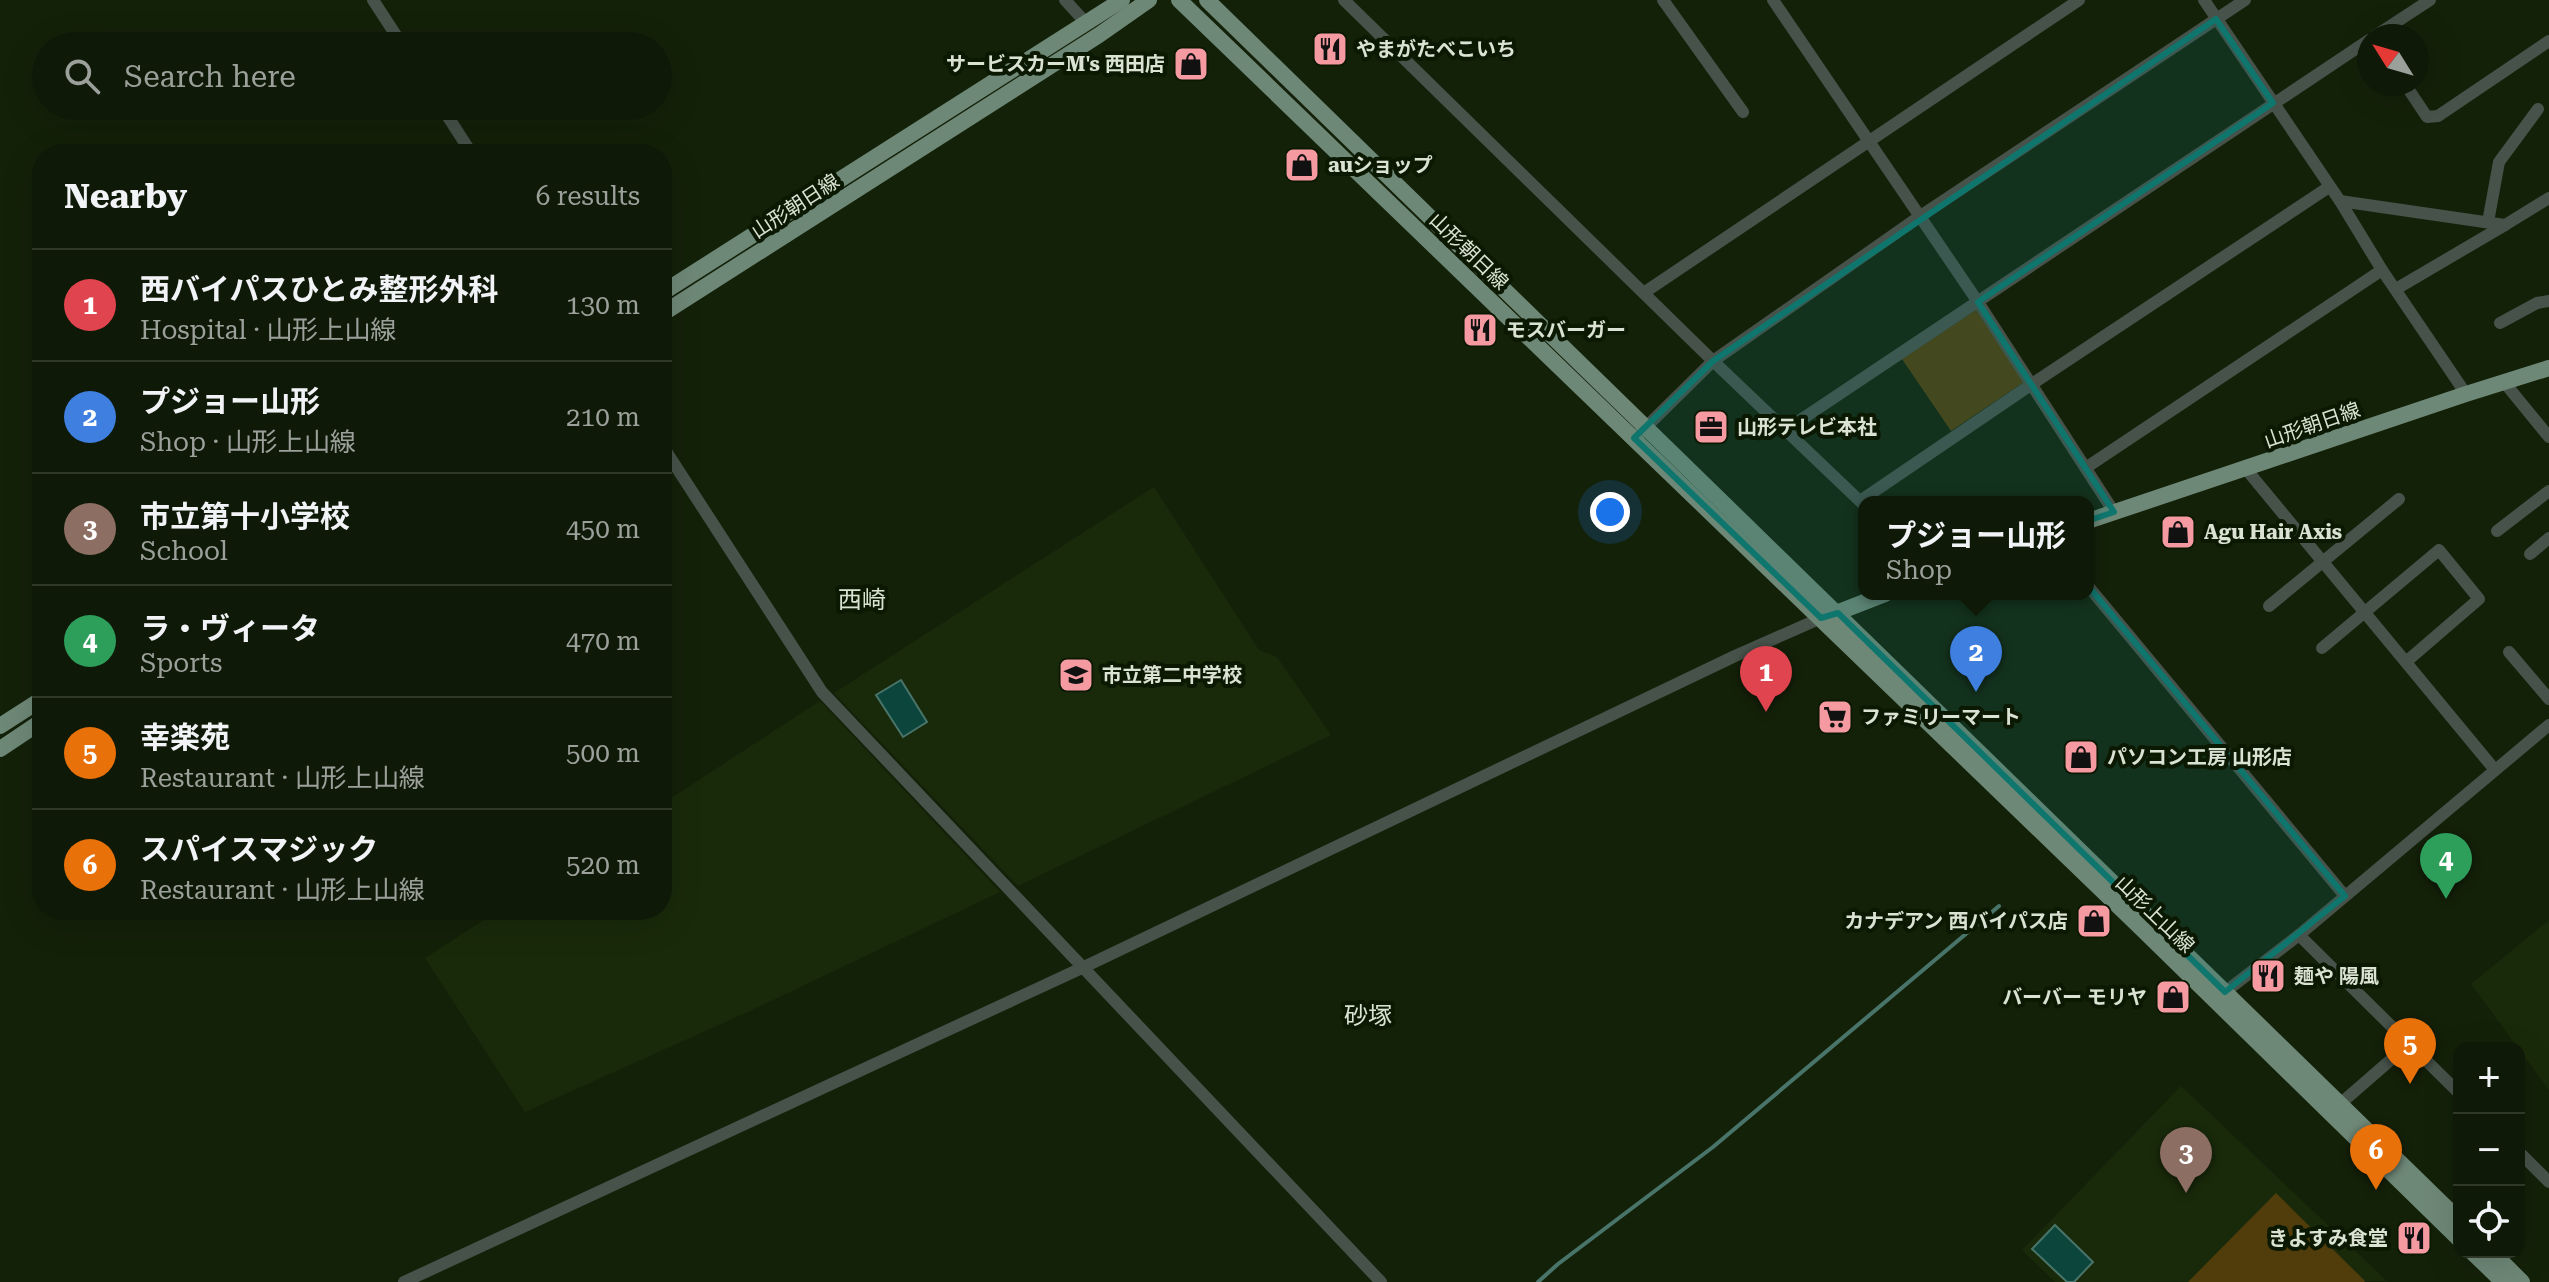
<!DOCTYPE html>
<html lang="en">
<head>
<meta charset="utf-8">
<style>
	body { margin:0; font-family:"Roboto Serif","Noto Sans JP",serif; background:#182211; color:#f1f3f6 }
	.controls { position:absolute; right:24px; bottom:24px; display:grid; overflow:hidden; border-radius:16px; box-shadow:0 8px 32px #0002 }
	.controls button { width:72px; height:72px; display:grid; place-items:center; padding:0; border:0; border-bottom:2px solid #2f3828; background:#0f1907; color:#f1f3f6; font:40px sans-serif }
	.compass { position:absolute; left:2357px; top:24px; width:72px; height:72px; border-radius:50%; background:#0f1907; box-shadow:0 8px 32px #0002; rotate:307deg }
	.you { position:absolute; left:1610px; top:512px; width:28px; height:28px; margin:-20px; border:6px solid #fff; border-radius:50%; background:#1a73e8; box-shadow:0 0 0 12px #1a73e833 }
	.badge { display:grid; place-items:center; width:52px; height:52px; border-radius:50%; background:#0b8043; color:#fff; font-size:26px; font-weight:700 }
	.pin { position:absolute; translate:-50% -66px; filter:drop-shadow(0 2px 4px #0008) }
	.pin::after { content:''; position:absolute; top:42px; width:28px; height:24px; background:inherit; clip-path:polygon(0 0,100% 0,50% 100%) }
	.popup { position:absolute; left:1858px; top:496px; width:236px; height:104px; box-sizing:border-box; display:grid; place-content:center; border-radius:16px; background:#0f1907; filter:drop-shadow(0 2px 6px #0005); font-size:26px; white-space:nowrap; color:#9ba09b }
	.popup b { font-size:30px; color:#f1f3f6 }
	.popup::after { content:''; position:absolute; left:50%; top:100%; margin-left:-16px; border:16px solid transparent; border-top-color:#0f1907 }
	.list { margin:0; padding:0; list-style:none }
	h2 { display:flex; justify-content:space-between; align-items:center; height:104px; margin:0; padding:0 32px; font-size:34px }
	h2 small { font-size:26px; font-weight:400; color:#9ba09b }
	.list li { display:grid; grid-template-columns:52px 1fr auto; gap:24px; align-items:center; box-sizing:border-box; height:112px; padding:0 32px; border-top:2px solid #2f3828 }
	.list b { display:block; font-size:30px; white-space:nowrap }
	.list p { margin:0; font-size:26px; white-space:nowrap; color:#9ba09b }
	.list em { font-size:26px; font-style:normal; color:#9ba09b }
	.icon { flex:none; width:44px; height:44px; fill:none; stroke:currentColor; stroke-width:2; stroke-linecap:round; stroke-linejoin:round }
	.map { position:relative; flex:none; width:2549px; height:1282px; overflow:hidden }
	.search { position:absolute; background:#0f1907; box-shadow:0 8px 32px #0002; left:32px; top:32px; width:640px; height:88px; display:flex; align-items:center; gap:20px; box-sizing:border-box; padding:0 28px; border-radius:44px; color:#9ba09b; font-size:30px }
	.panel { position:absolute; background:#0f1907; box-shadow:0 8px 32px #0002; left:32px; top:144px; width:640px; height:776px; border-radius:32px }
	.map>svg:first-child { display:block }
</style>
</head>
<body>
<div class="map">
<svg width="2549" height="1282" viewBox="0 0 2549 1282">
	<rect width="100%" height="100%" fill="#142109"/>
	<g fill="#192a0a">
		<polygon points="1154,487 1259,650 1277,657 1331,735 1018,886 834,693"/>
		<polygon points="820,701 1000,892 750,1011 525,1112 425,958 499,910 662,910 662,804"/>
		<polygon points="2549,920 2549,1090 2471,984"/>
		<polygon points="2181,1086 2387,1281 2055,1282 2022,1250"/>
	</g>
	<g fill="#503d0b">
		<polygon points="1976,310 2024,382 1951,431 1902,359"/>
		<polygon points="2276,1193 2365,1281 2364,1282 2188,1282"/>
	</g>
	<g fill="#0b453c" stroke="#497469" stroke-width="2">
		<polygon points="901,680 927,722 903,737 876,695"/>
		<polygon points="2055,1225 2093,1262 2074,1282 2067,1282 2032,1249"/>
	</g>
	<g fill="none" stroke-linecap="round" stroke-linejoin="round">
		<polyline stroke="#497469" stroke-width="4" points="1538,1282 1558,1264 1713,1147 1999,906"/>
		<g stroke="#46524a" stroke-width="12">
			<polyline points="373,0 403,46"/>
			<polyline points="1065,0 1087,24"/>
			<polyline points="1344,0 1713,361 1864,505"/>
			<polyline points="1663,0 1743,112"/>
			<polyline points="1773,0 1978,302 2114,512"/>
			<polyline points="2204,0 2340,201 2382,270 2466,394"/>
			<polyline points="2375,36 2430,0"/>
			<polyline points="2405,84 2427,117 2438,116 2549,41"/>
			<polyline points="441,106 472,154"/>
			<polyline points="2340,201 2505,225 2549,198"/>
			<polyline points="2488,222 2499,162 2538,109"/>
			<polyline points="2396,289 2505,225"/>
			<polyline points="1645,292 2079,0"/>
			<polyline points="2500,323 2537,303 2549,301"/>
			<polyline points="2504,382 2549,437"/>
			<polyline points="1787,429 2369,40"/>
			<polyline points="1640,433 1713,361 1919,217 2245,0"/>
			<polyline points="662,445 822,692 1381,1282"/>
			<polyline points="2087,467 2382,270"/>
			<polyline points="2246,469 2495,770"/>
			<polyline points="1860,501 2032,384 2329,187"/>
			<polyline points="2497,531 2549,491"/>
			<polyline points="2530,554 2549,538"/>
			<polyline points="2088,586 2345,896"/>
			<polyline points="2269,606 2399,499"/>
			<polyline points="2322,648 2439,550 2479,599 2407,661"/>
			<polyline points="2509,652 2549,699"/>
			<polyline points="2299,935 2459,1093"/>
			<polyline points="2225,992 2299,935 2549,725"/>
			<polyline points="2340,1104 2409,1044"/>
			<polyline points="2519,1152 2549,1182"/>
			<polyline points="404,1282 1084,967 1735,656 1821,618"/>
		</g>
		<g stroke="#6e8877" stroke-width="16">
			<polyline points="1179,0 2143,930 2459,1239"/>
			<polyline points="1207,0 2459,1220"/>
			<polyline points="662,293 1122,0"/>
			<polyline points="662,314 1099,35 1149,0"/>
			<polyline points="2088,521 2466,394 2549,368"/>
			<polyline points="1831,615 1885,594"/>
			<polyline points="0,726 42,699"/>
			<polyline points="0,749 42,721"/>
			<polyline points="2472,1252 2503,1282"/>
			<polyline points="2492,1252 2522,1282"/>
		</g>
	</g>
	<path fill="#0f766e" fill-opacity="0.2" stroke="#0f766e" stroke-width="6" stroke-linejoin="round" d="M2216 19 2273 103 1978 302 2114 512 2046 535 2345 896 2225 992 1838 613 1821 618 1634 438 1713 361Z"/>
	<defs>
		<symbol id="restaurant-square" viewBox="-11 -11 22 22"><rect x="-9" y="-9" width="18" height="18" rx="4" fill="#f49aa0" stroke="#0b1802"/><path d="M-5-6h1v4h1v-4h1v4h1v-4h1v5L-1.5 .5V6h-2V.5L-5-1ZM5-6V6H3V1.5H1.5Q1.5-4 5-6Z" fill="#111"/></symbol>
		<symbol id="shop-square" viewBox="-11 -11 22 22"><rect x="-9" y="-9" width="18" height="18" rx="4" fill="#f49aa0" stroke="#0b1802"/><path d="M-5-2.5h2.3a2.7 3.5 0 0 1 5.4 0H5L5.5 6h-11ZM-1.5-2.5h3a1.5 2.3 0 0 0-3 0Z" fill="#111"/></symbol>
		<symbol id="office-square" viewBox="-11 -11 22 22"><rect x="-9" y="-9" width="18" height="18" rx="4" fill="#f49aa0" stroke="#0b1802"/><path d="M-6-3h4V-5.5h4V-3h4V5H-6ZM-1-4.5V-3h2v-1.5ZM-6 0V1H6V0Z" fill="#111"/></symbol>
		<symbol id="school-square" viewBox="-11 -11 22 22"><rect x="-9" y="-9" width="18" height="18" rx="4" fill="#f49aa0" stroke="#0b1802"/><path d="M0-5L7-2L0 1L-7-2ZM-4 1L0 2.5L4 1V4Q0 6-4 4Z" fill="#111"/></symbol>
		<symbol id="supermarket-square" viewBox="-11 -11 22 22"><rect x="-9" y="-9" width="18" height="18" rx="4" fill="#f49aa0" stroke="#0b1802"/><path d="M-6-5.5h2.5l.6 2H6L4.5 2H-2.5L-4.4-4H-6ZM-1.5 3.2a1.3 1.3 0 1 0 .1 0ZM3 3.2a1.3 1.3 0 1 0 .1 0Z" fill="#111"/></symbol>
	</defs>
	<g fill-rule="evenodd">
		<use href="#restaurant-square" x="1310" y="29" width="40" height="40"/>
		<use href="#shop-square" x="1171" y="44" width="40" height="40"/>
		<use href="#shop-square" x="1282" y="145" width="40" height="40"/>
		<use href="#restaurant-square" x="1460" y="310" width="40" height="40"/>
		<use href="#office-square" x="1691" y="407" width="40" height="40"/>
		<use href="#shop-square" x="2158" y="512" width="40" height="40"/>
		<use href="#school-square" x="1056" y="655" width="40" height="40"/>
		<use href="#supermarket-square" x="1815" y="697" width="40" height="40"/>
		<use href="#shop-square" x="2061" y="737" width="40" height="40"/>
		<use href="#shop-square" x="2074" y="901" width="40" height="40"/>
		<use href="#restaurant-square" x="2248" y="956" width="40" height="40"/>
		<use href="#shop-square" x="2153" y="977" width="40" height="40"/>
		<use href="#restaurant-square" x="2394" y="1218" width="40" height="40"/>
	</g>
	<g text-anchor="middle" stroke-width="8" stroke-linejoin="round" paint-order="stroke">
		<g font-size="20" font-weight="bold" fill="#dae3d3" stroke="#0b1802" text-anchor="start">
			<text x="1356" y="56">やまがたべこいち</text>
			<text x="1165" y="71" text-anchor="end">サービスカーM's 西田店</text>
			<text x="1328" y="172">auショップ</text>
			<text x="1506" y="337">モスバーガー</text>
			<text x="1737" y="434">山形テレビ本社</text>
			<text x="2204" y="539">Agu Hair Axis</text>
			<text x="1102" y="682">市立第二中学校</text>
			<text x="1861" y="724">ファミリーマート</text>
			<text x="2107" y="764">パソコン工房 山形店</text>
			<text x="2068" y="928" text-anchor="end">カナデアン 西バイパス店</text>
			<text x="2294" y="983">麺や 陽風</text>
			<text x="2147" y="1004" text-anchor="end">バーバー モリヤ</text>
			<text x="2388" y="1245" text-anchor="end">きよすみ食堂</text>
		</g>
		<g font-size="20" fill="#dae3d3" stroke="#0b1802">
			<text transform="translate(795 206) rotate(-33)" y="7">山形朝日線</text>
			<text transform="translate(1469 251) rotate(44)" y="7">山形朝日線</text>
			<text transform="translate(2312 425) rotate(-19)" y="7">山形朝日線</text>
			<text transform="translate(2155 914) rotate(44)" y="7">山形上山線</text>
		</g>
		<g font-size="24" fill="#dae3d3" stroke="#0b1802">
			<text x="862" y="608">西崎</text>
			<text x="1368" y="1024">砂塚</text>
		</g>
	</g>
</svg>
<div class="controls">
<button>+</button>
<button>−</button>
<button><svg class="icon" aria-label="locate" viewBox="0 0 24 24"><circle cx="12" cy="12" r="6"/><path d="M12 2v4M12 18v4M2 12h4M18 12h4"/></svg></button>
</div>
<svg class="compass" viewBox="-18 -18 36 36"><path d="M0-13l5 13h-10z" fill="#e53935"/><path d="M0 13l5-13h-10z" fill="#9ba09b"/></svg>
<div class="you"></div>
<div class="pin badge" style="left:1766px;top:712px;background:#e0444e">1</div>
<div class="pin badge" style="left:1976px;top:692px;background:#3f7fe0">2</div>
<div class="popup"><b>プジョー山形</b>Shop</div>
<div class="pin badge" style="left:2186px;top:1193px;background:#8d6e63">3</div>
<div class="pin badge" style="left:2446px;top:899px;background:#2e9e5b">4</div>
<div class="pin badge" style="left:2410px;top:1084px;background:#e8710a">5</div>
<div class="pin badge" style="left:2376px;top:1190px;background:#e8710a">6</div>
<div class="search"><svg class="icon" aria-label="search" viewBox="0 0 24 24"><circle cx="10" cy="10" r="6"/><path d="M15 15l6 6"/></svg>Search here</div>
<section class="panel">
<h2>Nearby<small>6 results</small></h2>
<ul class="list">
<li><span class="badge" style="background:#e0444e">1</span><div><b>西バイパスひとみ整形外科</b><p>Hospital · 山形上山線</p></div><em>130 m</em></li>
<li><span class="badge" style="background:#3f7fe0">2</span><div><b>プジョー山形</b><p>Shop · 山形上山線</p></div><em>210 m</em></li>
<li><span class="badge" style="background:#8d6e63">3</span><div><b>市立第十小学校</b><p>School</p></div><em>450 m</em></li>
<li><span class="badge" style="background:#2e9e5b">4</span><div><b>ラ・ヴィータ</b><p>Sports</p></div><em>470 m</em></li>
<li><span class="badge" style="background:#e8710a">5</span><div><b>幸楽苑</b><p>Restaurant · 山形上山線</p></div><em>500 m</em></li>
<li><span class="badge" style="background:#e8710a">6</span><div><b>スパイスマジック</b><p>Restaurant · 山形上山線</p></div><em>520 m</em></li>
</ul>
</section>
</div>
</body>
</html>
